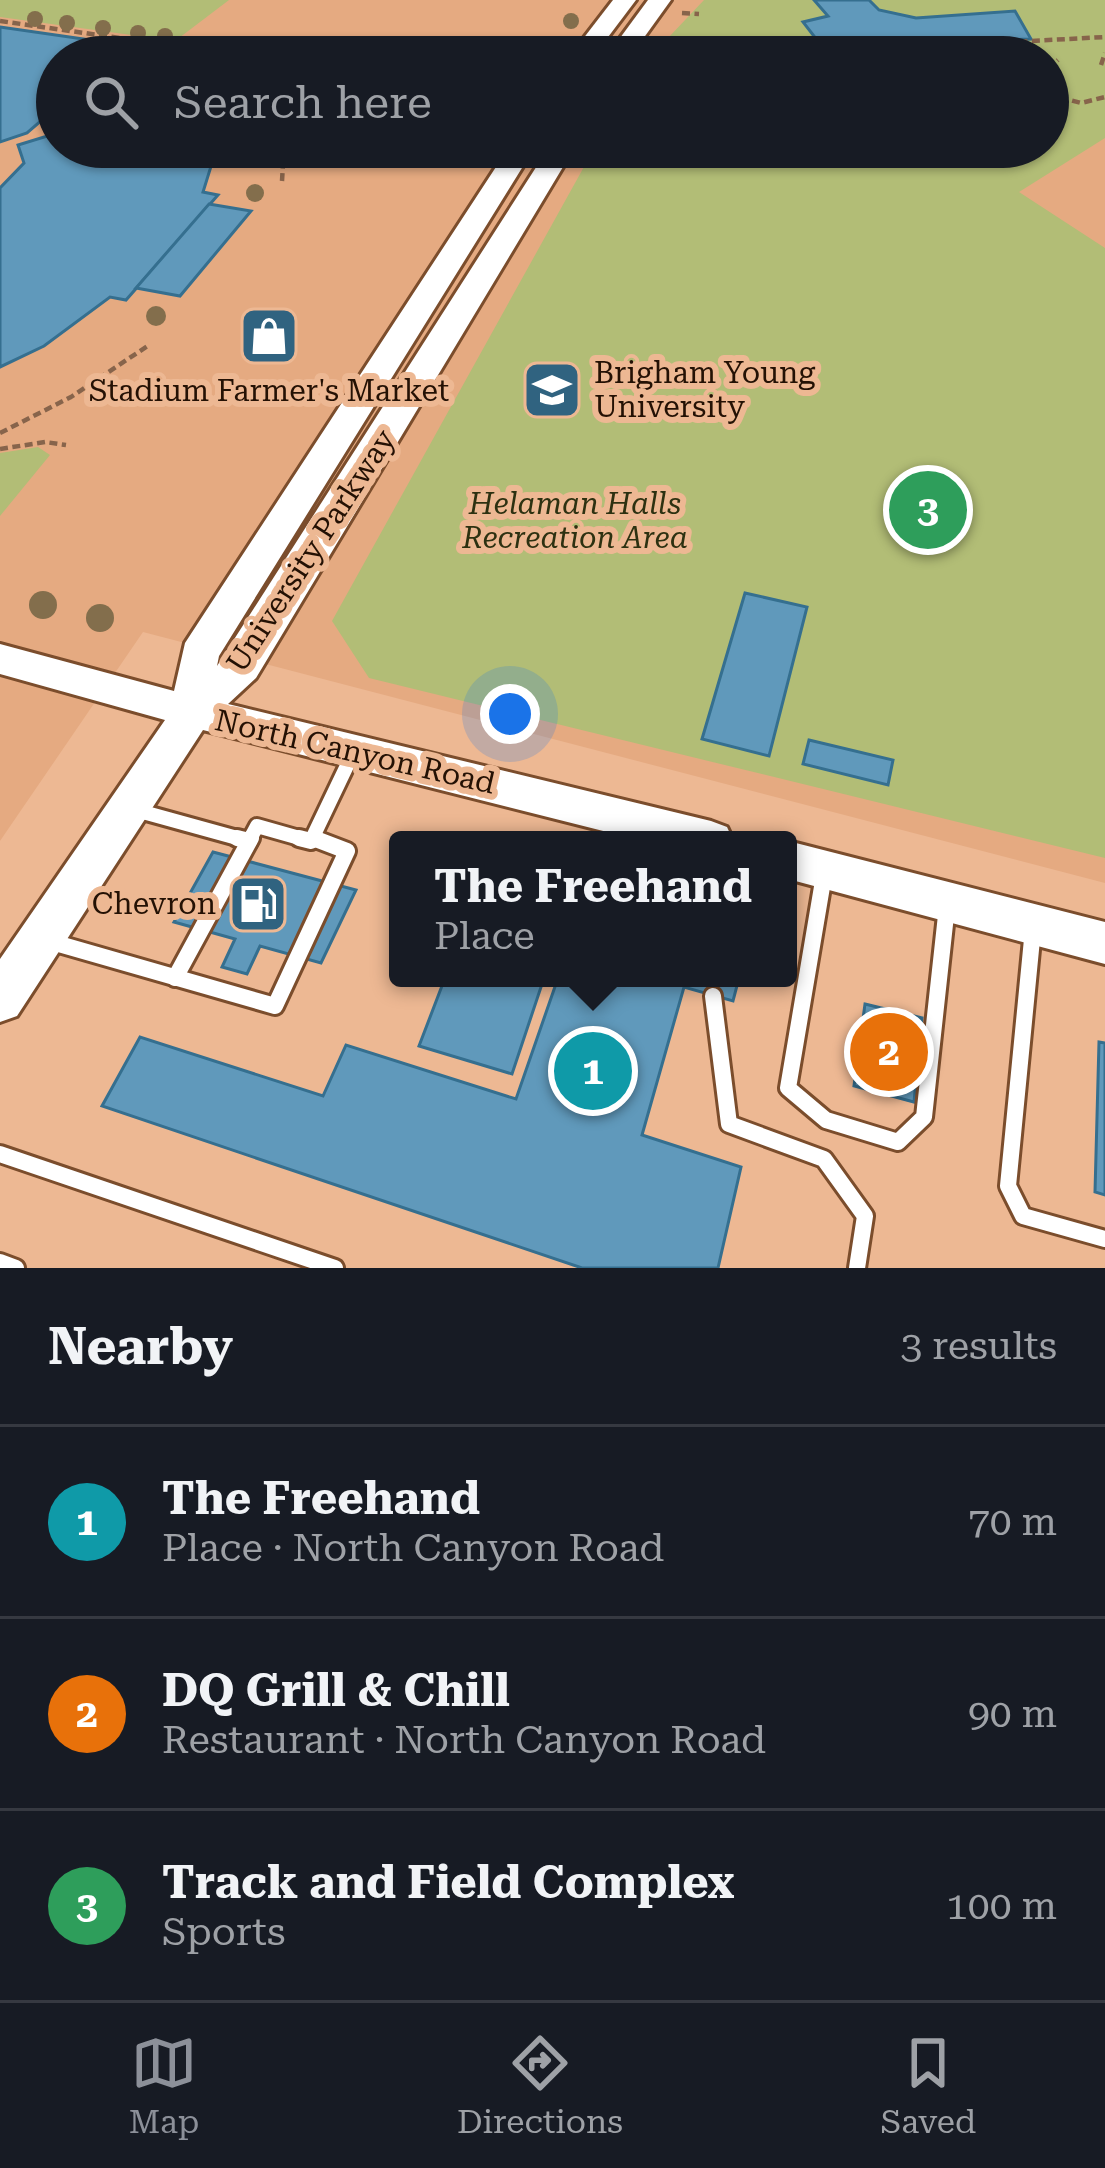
<!DOCTYPE html>
<html lang="en">
<head>
<meta charset="utf-8">
<style>
	body { margin:0; font-family:"Roboto Serif",serif; background:#242831; color:#f1f3f6 }
	.you { position:absolute; left:510px; top:714px; width:42px; height:42px; margin:-30px; border:9px solid #fff; border-radius:50%; background:#1a73e8; box-shadow:0 0 0 18px #1a73e833 }
	.badge { display:grid; place-items:center; width:78px; height:78px; border-radius:50%; background:#8c9099; color:#fff; font-size:39px; font-weight:700 }
	.pin { position:absolute; translate:-50% -50%; border:6px solid #fff; box-shadow:0 3px 12px #0006 }
	.popup { position:absolute; left:389px; top:831px; width:408px; height:156px; box-sizing:border-box; display:grid; place-content:center; border-radius:12px; background:#171b24; filter:drop-shadow(0 3px 9px #0005); font-size:39px; white-space:nowrap; color:#9ea1a6 }
	.popup b { font-size:45px; color:#f1f3f6 }
	.popup::after { content:''; position:absolute; left:50%; top:100%; margin-left:-24px; border:24px solid transparent; border-top-color:#171b24 }
	.list { margin:0; padding:0; list-style:none }
	h2 { display:flex; justify-content:space-between; align-items:center; height:156px; margin:0; padding:0 48px; font-size:51px }
	h2 small { font-size:39px; font-weight:400; color:#9ea1a6 }
	.list li { display:grid; grid-template-columns:78px 1fr auto; gap:36px; align-items:center; box-sizing:border-box; height:192px; padding:0 48px; border-top:3px solid #363941 }
	.list b { display:block; font-size:45px; white-space:nowrap }
	.list p { margin:0; font-size:39px; white-space:nowrap; color:#9ea1a6 }
	.list em { font-size:39px; font-style:normal; color:#9ea1a6 }
	.icon { flex:none; width:66px; height:66px; fill:none; stroke:currentColor; stroke-width:2; stroke-linecap:round; stroke-linejoin:round }
	.map { position:relative; flex:none; width:1105px; height:1268px; overflow:hidden }
	.search { position:absolute; background:#171b24; box-shadow:0 3px 9px #0004; left:36px; right:36px; top:36px; height:132px; display:flex; align-items:center; gap:30px; box-sizing:border-box; padding:0 42px; border-radius:66px; color:#9ea1a6; font-size:45px }
	.sheet { height:732px; background:#171b24 }
	nav { display:flex; justify-content:space-around; align-items:center; box-sizing:border-box; height:168px; border-top:3px solid #363941; background:#171b24; font-size:33px; color:#9ea1a6 }
	nav a { display:grid; justify-items:center; gap:6px }
	nav .on { color:#8c9099 }
	.map>svg:first-child { display:block }
</style>
</head>
<body>
<div class="map">
<svg width="1105" height="1268" viewBox="0 0 1105 1268">
	<rect width="100%" height="100%" fill="#edb893"/>
	<path fill="#e5aa81" fill-rule="evenodd" d="M0 0H1105V883L143 632 0 841ZM57 57H1048V147H57Z"/>
	<g fill="#b2bd76">
		<polygon points="0,0 229,0 175,41 0,17"/>
		<polygon points="704,0 1105,0 1105,138 1019,192 1105,248 1105,858 369,678 332,621 595,147 1048,147 1048,57 650,57"/>
		<polygon points="38,447 50,455 0,516 0,453"/>
	</g>
	<g fill="#6099bb" stroke="#356f8f" stroke-width="3">
		<polygon points="814,0 869,0 879,10 916,18 1015,11 1031,39 955,42 965,57 713,57 710,50 812,44 817,40 803,22 828,16"/>
		<polygon points="0,27 118,44 127,44 113,57 57,57 57,107 27,133 0,142"/>
		<polygon points="57,133 57,147 217,147 203,192 218,195 126,300 110,297 44,346 0,367 0,188 24,163 18,145"/>
		<polygon points="209,204 251,211 180,296 136,288"/>
		<polygon points="745,593 807,607 769,756 702,739"/>
		<polygon points="809,740 893,760 888,785 803,764"/>
		<polygon points="213,852 356,890 321,963 260,946 247,974 222,967 235,939 174,922"/>
		<polygon points="445,978 544,978 512,1074 419,1046"/>
		<polygon points="558,978 739,978 733,1001 684,987 642,1135 741,1167 718,1268 582,1268 102,1106 140,1037 323,1096 346,1045 516,1099"/>
		<polygon points="865,1004 922,1018 914,1102 854,1086"/>
		<polygon points="1099,1042 1105,1043 1105,1195 1095,1192"/>
	</g>
	<g fill="none" stroke-linecap="round" stroke-linejoin="round">
		<defs>
			<g id="service-far1">
				<polyline points="132,809 248,841"/>
				<polyline points="249,841 257,826 310,841"/>
				<polyline points="311,841 354,751"/>
			</g>
			<g id="service">
				<polyline points="237,838 249,841"/>
				<polyline points="299,838 311,841"/>
				<polyline points="824,875 788,1088 826,1120 898,1142 924,1117 947,906"/>
				<polyline points="1033,929 1008,1186 1023,1216 1105,1239"/>
				<polyline points="45,940 275,1006 347,851 313,838"/>
				<polyline points="175,978 251,838"/>
				<polyline points="713,996 729,1124 824,1159 865,1216 857,1268"/>
				<polyline points="0,1154 335,1268"/>
				<polyline points="0,1262 16,1268"/>
			</g>
			<g id="secondary">
				<polygon points="613,0 636,0 593,57 569,57"/>
				<polygon points="648,0 671,0 630,57 606,57"/>
				<polygon points="509,147 535,147 219,656 217,666 549,147 575,147 256,678 228,704 711,821 727,827 733,840 639,840 203,730 17,1016 0,1022 0,959 165,720 0,674 0,644 174,691 185,643"/>
				<polygon points="788,841 1105,922 1105,964 788,879"/>
			</g>
		</defs>
		<use href="#service-far1" stroke="#7b4d2c" stroke-width="20"/>
		<use href="#service" stroke="#7b4d2c" stroke-width="22"/>
		<use href="#secondary" stroke="#7b4d2c" stroke-width="6"/>
		<g stroke="#87644b" stroke-width="4.5" stroke-dasharray="8 4.5" stroke-linecap="butt">
			<polyline points="682,13 699,14"/>
			<polyline points="0,21 253,57"/>
			<polyline points="957,45 1105,37"/>
			<polyline points="1101,65 1105,53"/>
			<polyline points="1048,69 1058,60"/>
			<polyline points="1048,94 1081,103 1105,97"/>
			<polyline points="993,147 996,152 1003,147"/>
			<polyline points="282,181 284,147"/>
			<polyline points="0,433 71,397 149,345"/>
			<polyline points="0,449 45,442 66,445"/>
		</g>
		<use href="#service-far1" stroke="#fff" stroke-width="14"/>
		<use href="#service" stroke="#fff" stroke-width="16"/>
		<use href="#secondary" fill="#fff" fill-rule="evenodd"/>
	</g>
	<g fill="#836e4c">
		<circle cx="35" cy="19" r="8"/>
		<circle cx="571" cy="21" r="8"/>
		<circle cx="67" cy="23" r="8"/>
		<circle cx="103" cy="28" r="8"/>
		<circle cx="138" cy="33" r="8"/>
		<circle cx="165" cy="36" r="8"/>
		<circle cx="255" cy="193" r="9"/>
		<circle cx="156" cy="316" r="10"/>
		<circle cx="105" cy="389" r="12"/>
		<circle cx="43" cy="605" r="14"/>
		<circle cx="100" cy="618" r="14"/>
	</g>
	<defs>
		<symbol id="shop-square" viewBox="-11 -11 22 22"><rect x="-9" y="-9" width="18" height="18" rx="4" fill="#306380" stroke="#edb893"/><path d="M-5-2.5h2.3a2.7 3.5 0 0 1 5.4 0H5L5.5 6h-11ZM-1.5-2.5h3a1.5 2.3 0 0 0-3 0Z" fill="#fff"/></symbol>
		<symbol id="university-square" viewBox="-11 -11 22 22"><rect x="-9" y="-9" width="18" height="18" rx="4" fill="#306380" stroke="#edb893"/><path d="M0-5L7-2L0 1L-7-2ZM-4 1L0 2.5L4 1V4Q0 6-4 4Z" fill="#fff"/></symbol>
		<symbol id="fuel-square" viewBox="-11 -11 22 22"><rect x="-9" y="-9" width="18" height="18" rx="4" fill="#306380" stroke="#edb893"/><path d="M-5.5-6h7V0h2V4h1.3V-2.5L3-4.5l.8-.8L6-3V5H2.5V1h-1V6h-7ZM-4.2-4.7v3.2H.2V-4.7Z" fill="#fff"/></symbol>
	</defs>
	<g fill-rule="evenodd">
		<use href="#shop-square" x="236" y="303" width="66" height="66"/>
		<use href="#university-square" x="519" y="357" width="66" height="66"/>
		<use href="#fuel-square" x="225" y="871" width="66" height="66"/>
	</g>
	<g text-anchor="middle" stroke-width="12" stroke-linejoin="round" paint-order="stroke">
		<g font-size="30" fill="#241104" stroke="#edb893" text-anchor="start">
			<text x="594" y="383">Brigham Young<tspan x="594" dy="34">University</tspan></text>
			<text x="269" y="401" text-anchor="middle">Stadium Farmer's Market</text>
			<text x="216" y="914" text-anchor="end">Chevron</text>
		</g>
		<g font-size="30" font-style="italic" fill="#2d3111" stroke="#edb893">
			<text x="575" y="514">Helaman Halls<tspan x="575" dy="34">Recreation Area</tspan></text>
		</g>
		<g font-size="30" fill="#241104" stroke="#edb893">
			<text transform="translate(311 551) rotate(-57)" y="10">University Parkway</text>
			<text transform="translate(355 752) rotate(13)" y="10">North Canyon Road</text>
		</g>
	</g>
</svg>
<div class="you"></div>
<div class="pin badge" style="left:593px;top:1071px;background:#0f9aa8">1</div>
<div class="popup"><b>The Freehand</b>Place</div>
<div class="pin badge" style="left:889px;top:1052px;background:#e8710a">2</div>
<div class="pin badge" style="left:928px;top:510px;background:#2e9e5b">3</div>
<div class="search"><svg class="icon" aria-label="search" viewBox="0 0 24 24"><circle cx="10" cy="10" r="6"/><path d="M15 15l6 6"/></svg>Search here</div>
</div>
<section class="sheet">
<h2>Nearby<small>3 results</small></h2>
<ul class="list">
<li><span class="badge" style="background:#0f9aa8">1</span><div><b>The Freehand</b><p>Place · North Canyon Road</p></div><em>70 m</em></li>
<li><span class="badge" style="background:#e8710a">2</span><div><b>DQ Grill &amp; Chill</b><p>Restaurant · North Canyon Road</p></div><em>90 m</em></li>
<li><span class="badge" style="background:#2e9e5b">3</span><div><b>Track and Field Complex</b><p>Sports</p></div><em>100 m</em></li>
</ul>
</section>
<nav>
<a class="on"><svg class="icon" aria-label="map" viewBox="0 0 24 24"><path d="M3 6l6-2 6 2 6-2v14l-6 2-6-2-6 2zM9 4v14M15 6v14"/></svg>Map</a>
<a><svg class="icon" aria-label="directions" viewBox="0 0 24 24"><path d="M12 3l9 9-9 9-9-9zM9 14v-3h6M13 9l2 2-2 2"/></svg>Directions</a>
<a><svg class="icon" aria-label="saved" viewBox="0 0 24 24"><path d="M7 4h10v16l-5-4-5 4z"/></svg>Saved</a>
</nav>
</body>
</html>
